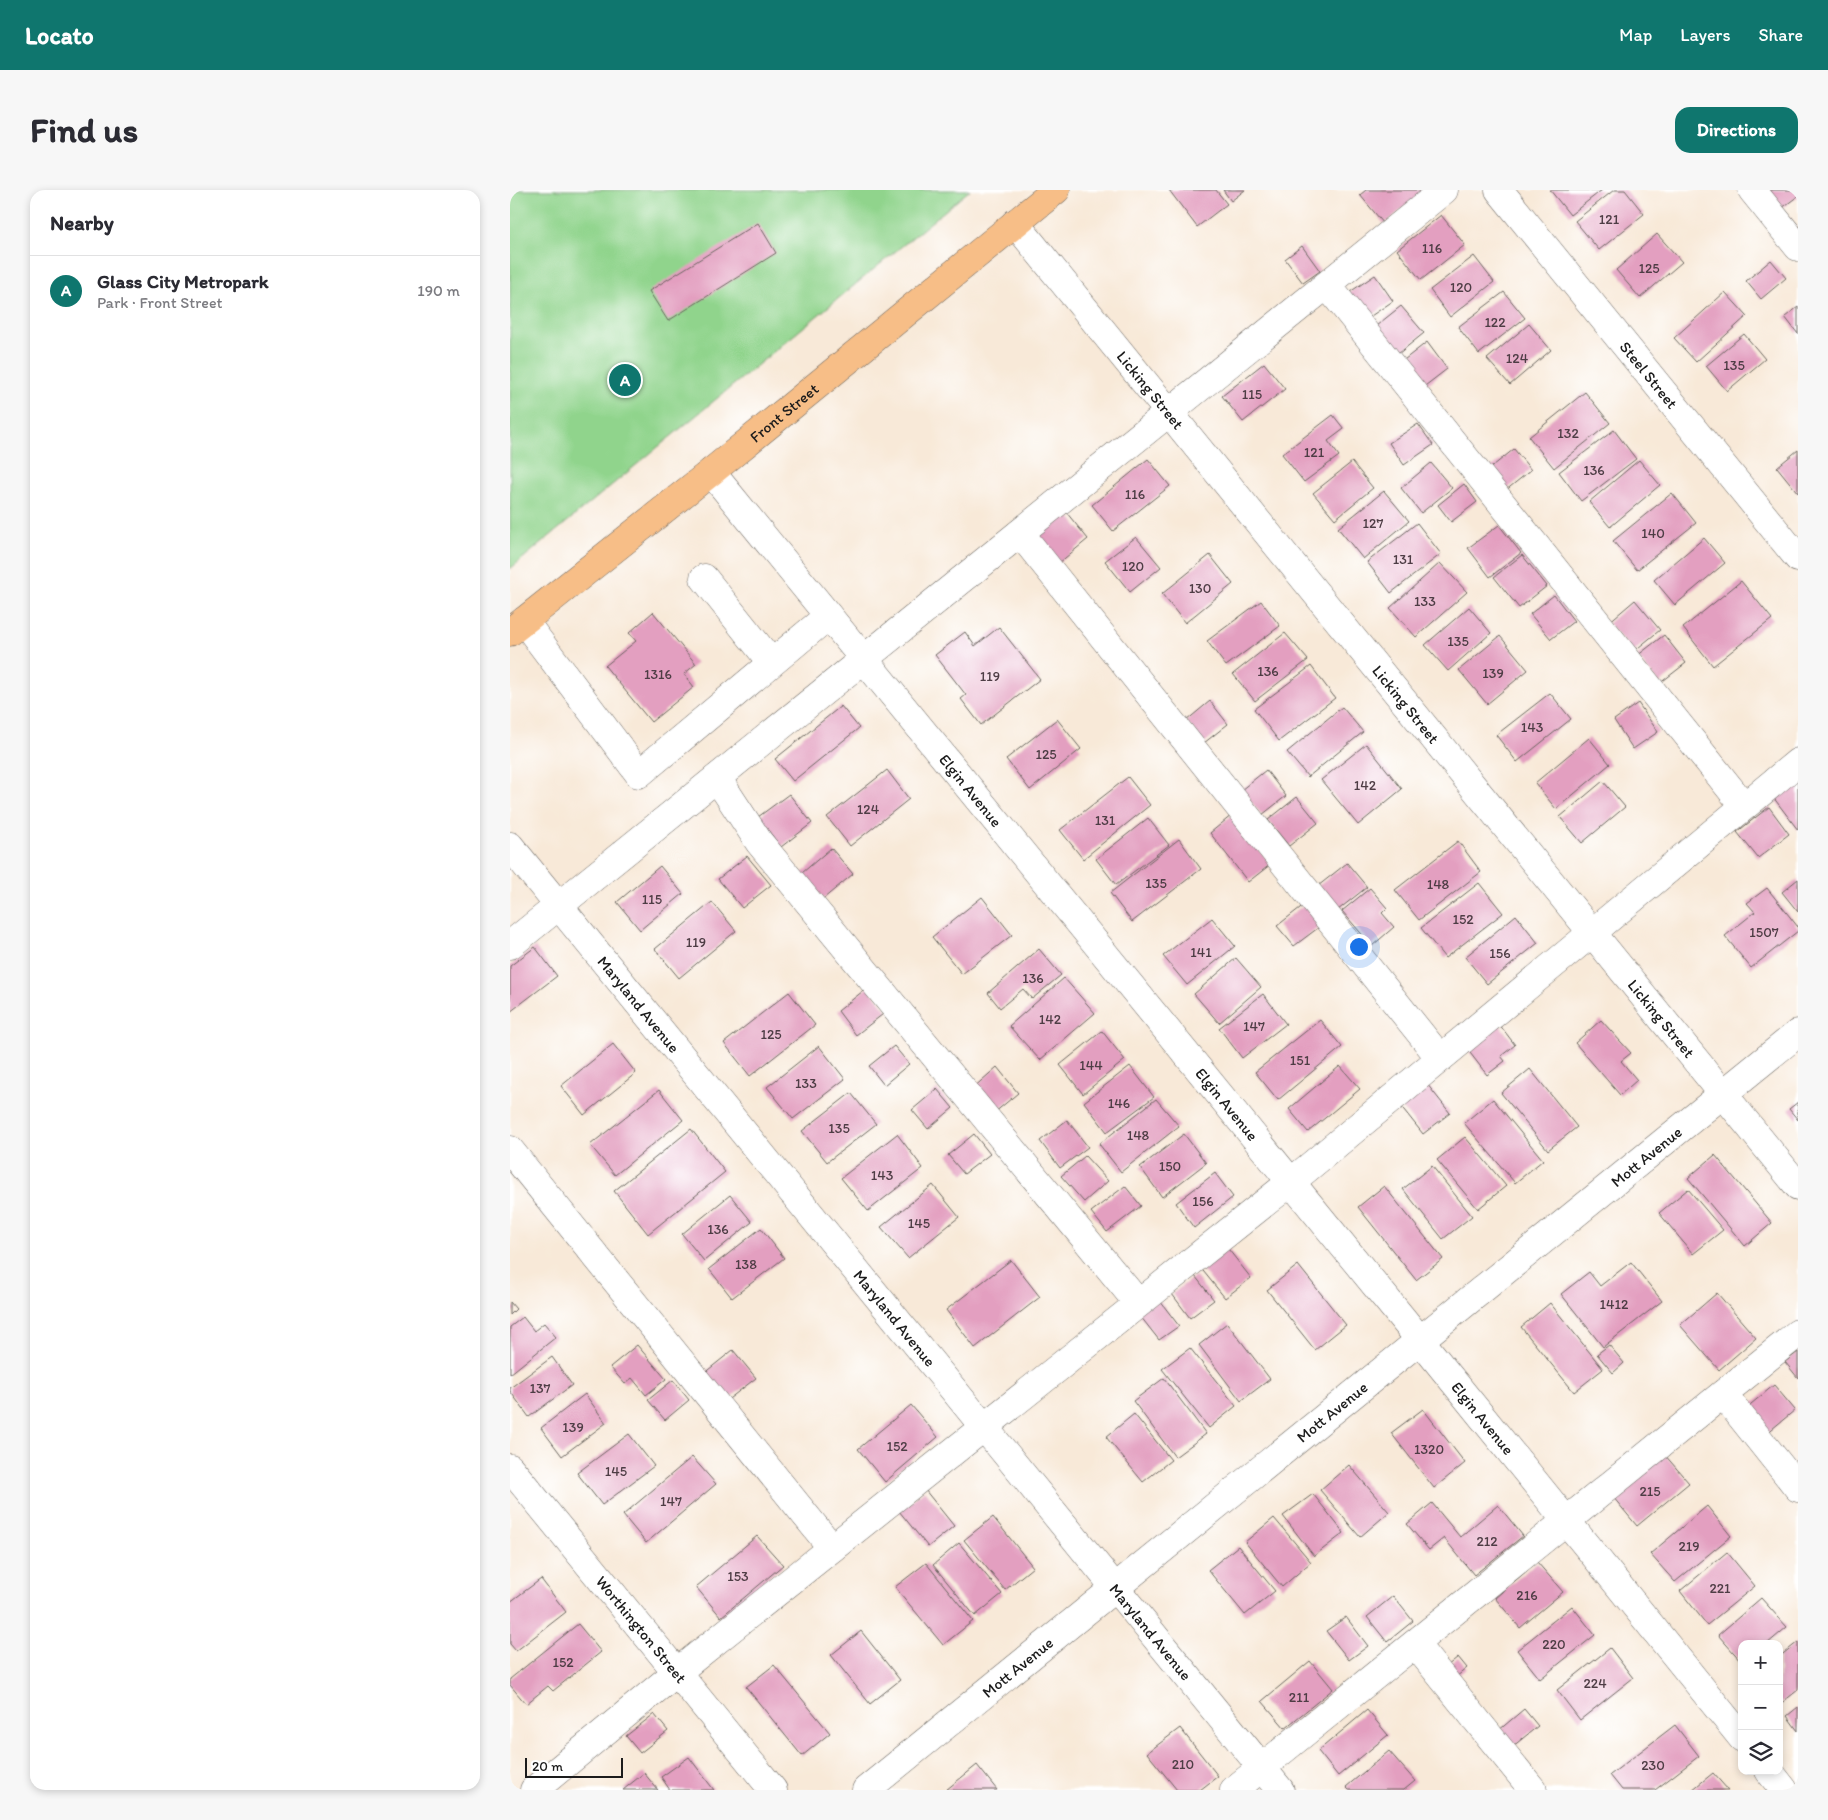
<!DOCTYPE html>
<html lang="en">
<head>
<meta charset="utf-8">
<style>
	body { margin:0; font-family:Itim,sans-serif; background:#f7f7f7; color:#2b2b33 }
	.controls { position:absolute; right:15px; bottom:15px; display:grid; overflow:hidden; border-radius:10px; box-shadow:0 2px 8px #0003 }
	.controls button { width:45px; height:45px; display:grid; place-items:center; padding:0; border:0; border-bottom:1px solid #e1e1e2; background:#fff; color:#2b2b33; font:25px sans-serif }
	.scale { position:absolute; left:15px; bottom:12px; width:98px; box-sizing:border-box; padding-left:5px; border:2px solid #1c1c1c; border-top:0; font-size:14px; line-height:18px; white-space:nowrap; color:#1c1c1c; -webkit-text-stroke:4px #fff; paint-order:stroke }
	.you { position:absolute; left:848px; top:756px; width:18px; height:18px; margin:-12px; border:4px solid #fff; border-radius:50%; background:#1a73e8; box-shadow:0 0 0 8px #1a73e833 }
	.badge { display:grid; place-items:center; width:32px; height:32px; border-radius:50%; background:#0f766e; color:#fff; font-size:16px; font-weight:700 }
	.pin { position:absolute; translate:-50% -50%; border:2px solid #fff; box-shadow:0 1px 5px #0006 }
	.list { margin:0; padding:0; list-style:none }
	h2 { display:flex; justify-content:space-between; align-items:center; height:65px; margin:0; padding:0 20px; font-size:21px }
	h2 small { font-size:16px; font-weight:400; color:#7c7c81 }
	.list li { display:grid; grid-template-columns:32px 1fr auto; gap:15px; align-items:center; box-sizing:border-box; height:70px; padding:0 20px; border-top:1px solid #e1e1e2 }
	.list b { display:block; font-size:19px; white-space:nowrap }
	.list p { margin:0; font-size:16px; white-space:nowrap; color:#7c7c81 }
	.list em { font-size:16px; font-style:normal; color:#7c7c81 }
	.icon { flex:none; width:28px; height:28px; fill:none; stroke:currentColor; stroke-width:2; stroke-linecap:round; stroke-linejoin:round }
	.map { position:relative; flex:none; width:1288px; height:1600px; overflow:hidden; border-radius:15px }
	header { display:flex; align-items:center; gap:30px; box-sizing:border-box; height:70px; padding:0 25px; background:#0f766e; color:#fff }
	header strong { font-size:24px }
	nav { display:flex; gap:28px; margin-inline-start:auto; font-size:18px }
	.intro { display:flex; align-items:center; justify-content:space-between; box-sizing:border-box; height:120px; padding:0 30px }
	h1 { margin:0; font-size:35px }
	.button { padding:12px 22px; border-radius:15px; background:#0f766e; color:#fff; font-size:18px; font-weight:700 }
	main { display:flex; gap:30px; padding:0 30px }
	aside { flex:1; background:#fff; border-radius:15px; box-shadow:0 2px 8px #0003 }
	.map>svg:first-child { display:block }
</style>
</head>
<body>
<header>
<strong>Locato</strong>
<nav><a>Map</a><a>Layers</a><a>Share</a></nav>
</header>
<div class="intro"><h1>Find us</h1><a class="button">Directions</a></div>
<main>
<aside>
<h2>Nearby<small></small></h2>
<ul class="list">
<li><span class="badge">A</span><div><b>Glass City Metropark</b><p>Park · Front Street</p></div><em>190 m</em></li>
</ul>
</aside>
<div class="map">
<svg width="1288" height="1600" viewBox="0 0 1288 1600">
	<rect width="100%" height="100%" fill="#fff"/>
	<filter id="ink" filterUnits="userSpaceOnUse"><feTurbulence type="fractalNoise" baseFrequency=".02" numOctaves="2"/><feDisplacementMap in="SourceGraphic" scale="10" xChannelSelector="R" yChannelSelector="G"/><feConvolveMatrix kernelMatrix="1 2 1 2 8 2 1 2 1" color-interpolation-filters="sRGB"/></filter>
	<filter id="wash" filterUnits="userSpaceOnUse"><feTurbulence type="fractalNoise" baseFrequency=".0096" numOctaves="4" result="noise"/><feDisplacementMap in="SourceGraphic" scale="20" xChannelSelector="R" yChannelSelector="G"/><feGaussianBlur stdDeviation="1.12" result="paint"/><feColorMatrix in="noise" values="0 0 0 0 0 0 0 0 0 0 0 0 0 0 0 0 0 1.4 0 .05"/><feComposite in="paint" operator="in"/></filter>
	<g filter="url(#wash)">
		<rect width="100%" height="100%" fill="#f8e9d8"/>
		<polygon fill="#90d48c" stroke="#567854" points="0,0 460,0 0,379"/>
		<g id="blocks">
			<g fill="#e39fc0">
				<polygon points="659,0 706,0 717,14 687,37"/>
				<polygon points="713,0 735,0 721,11"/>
				<polygon points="856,0 916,0 874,34 850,5"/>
				<polygon points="1040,0 1092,0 1060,25"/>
				<polygon points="1104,0 1115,0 1134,24 1089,60 1065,31"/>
				<polygon points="1258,0 1288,0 1288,6 1272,18"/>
				<polygon points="931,25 955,55 911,90 887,60"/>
				<polygon points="248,33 266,63 158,131 139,101"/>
				<polygon points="1147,44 1172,72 1130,108 1106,80"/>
				<polygon points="792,56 810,81 793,93 775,69"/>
				<polygon points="964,66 984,92 940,127 920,100"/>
				<polygon points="1261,70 1276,88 1251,109 1236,91"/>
				<polygon points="865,85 883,111 855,130 837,104"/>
				<polygon points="994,102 1015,128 969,164 948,137"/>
				<polygon points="1215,102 1237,126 1186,172 1164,148"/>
				<polygon points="891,116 914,143 888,164 866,136"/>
				<polygon points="1288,117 1288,144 1275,127"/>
				<polygon points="1019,134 1041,160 1000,195 977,169"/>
				<polygon points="1234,144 1255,169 1217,201 1196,176"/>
				<polygon points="917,152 937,179 911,199 890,173"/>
				<polygon points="754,173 775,199 733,232 712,206"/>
				<polygon points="1075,202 1100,233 1044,278 1019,247"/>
				<polygon points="823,225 834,239 818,251 829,266 794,292 772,264"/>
				<polygon points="908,234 923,255 894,275 879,253"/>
				<polygon points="1104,240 1126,269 1071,311 1049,282"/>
				<polygon points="1004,259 1021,280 995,301 978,280"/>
				<polygon points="1288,260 1288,303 1267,277"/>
				<polygon points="638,269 660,296 603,341 582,315"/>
				<polygon points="1129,270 1150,295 1100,337 1079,312"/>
				<polygon points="842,272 863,298 825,329 803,303"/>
				<polygon points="921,273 942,298 911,323 891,298"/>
				<polygon points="954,294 967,312 941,332 928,315"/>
				<polygon points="874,301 899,331 853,369 828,338"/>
				<polygon points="1162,303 1186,333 1127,380 1103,351"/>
				<polygon points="556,322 578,349 549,373 527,347"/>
				<polygon points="907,333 931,364 881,403 857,372"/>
				<polygon points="989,335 1011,363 980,387 958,358"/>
				<polygon points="626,347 651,377 620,402 595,371"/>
				<polygon points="1194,348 1215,373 1165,415 1144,390"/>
				<polygon points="700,365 723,394 675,433 652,404"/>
				<polygon points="1012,365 1037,396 1009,418 984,387"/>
				<polygon points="930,373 957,402 906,447 880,418"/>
				<polygon points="1231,391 1262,429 1203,476 1173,438"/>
				<polygon points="1044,405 1064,431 1041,449 1020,424"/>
				<polygon points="1125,410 1150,440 1123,462 1098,433"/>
				<polygon points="751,411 770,436 716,476 697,451"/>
				<polygon points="959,417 981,443 938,481 915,455"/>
				<polygon points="143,422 186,474 174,484 184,497 141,532 95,476 126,451 119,443"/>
				<polygon points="489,437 530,489 471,535 451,509 456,505 425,465 455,442 465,456"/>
				<polygon points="775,443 798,470 745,511 723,484"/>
				<polygon points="1154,445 1176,473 1149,494 1127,466"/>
				<polygon points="990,446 1018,480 977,514 949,480"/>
				<polygon points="801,476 825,508 769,551 744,519"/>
				<polygon points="1040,503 1061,529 1007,572 986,545"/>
				<polygon points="700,511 718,534 694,553 676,531"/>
				<polygon points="1128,513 1148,542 1123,559 1104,530"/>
				<polygon points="331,516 349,538 283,591 265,569"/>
				<polygon points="832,517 853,542 798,587 777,562"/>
				<polygon points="547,529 571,559 520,600 496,569"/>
				<polygon points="1079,548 1100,574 1046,619 1025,593"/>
				<polygon points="856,554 892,599 848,635 811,590"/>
				<polygon points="377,580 399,609 340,656 317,627"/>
				<polygon points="756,580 776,606 752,625 731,600"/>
				<polygon points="618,587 640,615 573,669 550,640"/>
				<polygon points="1288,588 1288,640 1263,607"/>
				<polygon points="1093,591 1115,617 1072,653 1050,627"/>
				<polygon points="279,604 302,633 271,657 248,627"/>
				<polygon points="787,607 808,633 779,656 758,630"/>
				<polygon points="1259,617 1279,644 1248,668 1227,642"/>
				<polygon points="722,625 761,674 738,692 700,643"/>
				<polygon points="638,628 659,655 606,695 586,669"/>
				<polygon points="669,649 691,679 622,732 600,703"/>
				<polygon points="948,651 971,682 909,730 885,700"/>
				<polygon points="321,658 343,684 313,709 292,683"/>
				<polygon points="237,666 261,695 232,718 208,689"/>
				<polygon points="837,673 857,697 828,720 808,696"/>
				<polygon points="150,676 173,704 130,740 107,712"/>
				<polygon points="1288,689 1288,722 1272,702"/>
				<polygon points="969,693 993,723 935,768 911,738"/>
				<polygon points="860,698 877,718 872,723 884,737 862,756 832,721"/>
				<polygon points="1257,698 1288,737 1288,741 1241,778 1215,746 1245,722 1237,713"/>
				<polygon points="472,707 502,745 452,784 422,747"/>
				<polygon points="202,712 226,741 169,788 145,759"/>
				<polygon points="795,714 812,735 784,756 767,736"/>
				<polygon points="1006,725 1028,753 977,794 955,767"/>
				<polygon points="702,728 725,756 677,795 653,766"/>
				<polygon points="25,757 47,786 0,822 0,776"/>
				<polygon points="529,759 551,785 522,809 513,799 490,818 478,803"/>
				<polygon points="726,768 751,797 709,833 684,804"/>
				<polygon points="554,788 585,823 530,870 499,836"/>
				<polygon points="358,797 377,821 346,845 328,821"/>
				<polygon points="279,802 305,835 240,886 214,853"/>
				<polygon points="753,804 776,834 732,868 709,838"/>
				<polygon points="810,830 832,857 768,910 745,882"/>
				<polygon points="1091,830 1121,863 1111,871 1127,890 1110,905 1065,853"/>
				<polygon points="989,834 1005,855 991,866 995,871 977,885 957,859"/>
				<polygon points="592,841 615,870 573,904 550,875"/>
				<polygon points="103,854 126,883 74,925 51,896"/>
				<polygon points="309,856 335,889 283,929 257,897"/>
				<polygon points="384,856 399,874 374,895 359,876"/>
				<polygon points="620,876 644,907 597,942 574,912"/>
				<polygon points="830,876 850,899 798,942 779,919"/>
				<polygon points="487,877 508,903 484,923 463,898"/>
				<polygon points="1020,879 1067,937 1038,960 991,903"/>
				<polygon points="917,894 940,923 913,944 890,915"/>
				<polygon points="427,899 443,918 418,939 402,920"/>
				<polygon points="149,900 173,930 105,985 80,955"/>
				<polygon points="341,903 366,934 317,972 292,941"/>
				<polygon points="646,909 669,936 611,982 589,954"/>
				<polygon points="983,909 1033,970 1005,993 954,933"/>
				<polygon points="1288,912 1288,930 1279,919"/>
				<polygon points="557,930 578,957 550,978 530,951"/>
				<polygon points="181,939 215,982 138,1044 104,1001"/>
				<polygon points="387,944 413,978 358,1021 331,988"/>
				<polygon points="464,944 480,964 454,984 438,965"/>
				<polygon points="674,944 696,973 652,1007 630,977"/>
				<polygon points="955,947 996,996 968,1019 927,970"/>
				<polygon points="1205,965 1262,1033 1235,1056 1178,988"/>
				<polygon points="575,966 598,991 574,1012 551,986"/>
				<polygon points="922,976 962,1026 933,1049 893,999"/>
				<polygon points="705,983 723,1007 684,1038 666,1013"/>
				<polygon points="423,995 449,1027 398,1068 371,1037"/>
				<polygon points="615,996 631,1016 597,1042 581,1022"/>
				<polygon points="874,996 933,1069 906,1090 848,1017"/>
				<polygon points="1178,999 1213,1040 1183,1064 1149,1023"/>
				<polygon points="220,1005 242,1032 194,1071 172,1044"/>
				<polygon points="251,1038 274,1068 222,1108 199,1079"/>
				<polygon points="715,1055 741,1088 715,1108 689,1076"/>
				<polygon points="501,1070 530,1107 465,1158 436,1120"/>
				<polygon points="1121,1072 1152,1111 1093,1157 1051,1104 1079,1082 1090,1096"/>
				<polygon points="788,1075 836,1135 805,1160 757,1100"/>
				<polygon points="685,1086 704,1110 680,1128 662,1104"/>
				<polygon points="1207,1103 1246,1148 1209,1180 1170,1135"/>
				<polygon points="647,1107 669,1136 649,1150 627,1122"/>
				<polygon points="0,1112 6,1119 0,1125"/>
				<polygon points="1040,1113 1093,1179 1064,1202 1011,1137"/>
				<polygon points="13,1127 24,1141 34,1133 46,1147 0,1184 0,1137"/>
				<polygon points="717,1133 760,1189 731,1211 689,1155"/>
				<polygon points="127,1155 156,1189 136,1205 122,1188 115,1194 100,1177"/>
				<polygon points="1099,1155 1114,1173 1103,1183 1087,1164"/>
				<polygon points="680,1158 726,1216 699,1238 652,1179"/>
				<polygon points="223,1160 246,1188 215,1212 193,1184"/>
				<polygon points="1288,1162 1288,1188 1275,1172"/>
				<polygon points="42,1167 62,1195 19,1227 0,1201 0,1198"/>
				<polygon points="654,1188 696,1244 665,1267 623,1211"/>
				<polygon points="163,1190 179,1210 155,1230 138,1210"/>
				<polygon points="1264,1195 1285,1220 1256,1244 1235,1219"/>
				<polygon points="75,1204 96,1233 52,1266 31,1238"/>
				<polygon points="401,1215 428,1247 375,1292 348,1259"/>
				<polygon points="913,1219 955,1273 924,1298 881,1243"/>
				<polygon points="624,1224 661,1270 633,1292 596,1247"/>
				<polygon points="119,1244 144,1276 92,1315 67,1283"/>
				<polygon points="1154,1264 1179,1293 1127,1336 1103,1307"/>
				<polygon points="182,1267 206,1294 136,1353 113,1325"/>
				<polygon points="839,1275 879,1322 850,1347 810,1300"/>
				<polygon points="415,1300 444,1336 418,1357 389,1321"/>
				<polygon points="803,1304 834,1343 804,1366 773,1326"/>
				<polygon points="922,1313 950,1347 988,1315 1013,1346 964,1385 934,1348 919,1360 897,1334"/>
				<polygon points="1197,1316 1221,1346 1165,1392 1140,1364"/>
				<polygon points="483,1327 523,1377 495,1400 454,1350"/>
				<polygon points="764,1328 801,1372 772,1397 735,1352"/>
				<polygon points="247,1346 273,1375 211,1427 186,1397"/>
				<polygon points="449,1353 492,1404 465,1426 423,1375"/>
				<polygon points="728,1356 765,1401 735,1425 698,1380"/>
				<polygon points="1217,1362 1245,1396 1197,1435 1170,1401"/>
				<polygon points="1027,1372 1053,1402 1010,1438 985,1408"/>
				<polygon points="416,1373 463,1431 433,1455 385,1397"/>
				<polygon points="31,1389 56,1422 6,1461 0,1454 0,1412"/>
				<polygon points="883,1406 903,1431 877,1452 857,1427"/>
				<polygon points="1251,1408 1277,1437 1257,1454 1232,1454 1232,1472 1208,1445"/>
				<polygon points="1062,1416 1085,1445 1030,1489 1007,1460"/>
				<polygon points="836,1427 858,1456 839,1470 816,1441"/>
				<polygon points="68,1434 91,1462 43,1501 38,1496 16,1514 0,1495 0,1489"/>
				<polygon points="351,1441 390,1490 360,1514 321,1465"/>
				<polygon points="1288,1452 1288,1500 1269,1515 1269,1467"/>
				<polygon points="1100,1458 1123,1488 1070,1530 1047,1500"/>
				<polygon points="948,1467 957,1478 946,1487 937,1476"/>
				<polygon points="800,1471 823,1499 775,1538 752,1511"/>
				<polygon points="264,1475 320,1543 292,1566 236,1497"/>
				<polygon points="1288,1517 1288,1541 1277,1526"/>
				<polygon points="1014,1519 1028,1536 1002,1557 988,1541"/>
				<polygon points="857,1520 878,1545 828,1586 808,1561"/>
				<polygon points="144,1524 158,1541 130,1563 116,1546"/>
				<polygon points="1165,1535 1189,1566 1145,1600 1112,1600 1100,1585"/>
				<polygon points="670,1538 708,1586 690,1600 667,1600 637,1563"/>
				<polygon points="879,1561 905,1591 894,1600 839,1600 836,1597"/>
				<polygon points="179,1567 204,1600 160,1600 151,1587"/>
				<polygon points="467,1575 487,1600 436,1600"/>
				<polygon points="134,1583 148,1600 113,1600"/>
				<polygon points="1203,1583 1218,1600 1182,1600"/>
			</g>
		</g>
	</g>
	<g filter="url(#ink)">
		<use href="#blocks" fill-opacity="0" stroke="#69645e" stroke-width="1"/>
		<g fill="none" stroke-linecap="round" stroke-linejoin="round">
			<defs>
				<g id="minor">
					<path id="s1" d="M989 0 1288 368"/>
					<polyline points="1242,0 1288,57"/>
					<path id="s2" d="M505 33 1288 996"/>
					<polyline points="817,95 1234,616"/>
					<path id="s3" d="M201 282 910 1150 1232 1548"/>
					<polyline points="510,343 930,868"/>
					<polyline points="194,388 261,472"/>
					<polyline points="14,431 129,584 318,426"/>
					<polyline points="207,588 249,652 628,1113"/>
					<path id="s4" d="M0 656 770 1600"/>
					<polyline points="0,755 934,0"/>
					<polyline points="0,960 322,1358"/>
					<polyline points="1213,1204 1288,1298"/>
					<path id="s5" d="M0 1278 263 1600"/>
					<polyline points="905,1454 1023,1600"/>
					<polyline points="1259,1581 1274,1600"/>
					<polyline points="24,1600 167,1482 781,992 1288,572"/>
					<path id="s6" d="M356 1600 1288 843"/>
					<polyline points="724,1600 1288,1143"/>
				</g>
				<g id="major">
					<path id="s7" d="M0 442 201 282 546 0"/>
				</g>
			</defs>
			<use href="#minor" stroke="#69645e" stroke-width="29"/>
			<use href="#major" stroke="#69645e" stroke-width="29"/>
			<use href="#minor" stroke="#fff" stroke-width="28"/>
			<use href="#major" stroke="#f7be87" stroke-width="28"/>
		</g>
	</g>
	<g text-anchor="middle" stroke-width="5" stroke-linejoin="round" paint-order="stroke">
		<g font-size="14" fill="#4e3d45">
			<text x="1099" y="34">121</text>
			<text x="922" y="63">116</text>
			<text x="1139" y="83">125</text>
			<text x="951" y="102">120</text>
			<text x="985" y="137">122</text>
			<text x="1007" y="173">124</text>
			<text x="1224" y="180">135</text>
			<text x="742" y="209">115</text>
			<text x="1058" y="248">132</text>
			<text x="804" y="267">121</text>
			<text x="1084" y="285">136</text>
			<text x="625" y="309">116</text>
			<text x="863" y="338">127</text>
			<text x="1143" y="348">140</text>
			<text x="893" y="374">131</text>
			<text x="623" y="381">120</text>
			<text x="690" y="403">130</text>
			<text x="915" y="416">133</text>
			<text x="948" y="456">135</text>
			<text x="758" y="486">136</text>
			<text x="983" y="488">139</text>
			<text x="148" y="489">1316</text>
			<text x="480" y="491">119</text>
			<text x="1022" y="542">143</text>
			<text x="536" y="569">125</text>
			<text x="855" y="600">142</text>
			<text x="358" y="624">124</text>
			<text x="595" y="635">131</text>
			<text x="646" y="698">135</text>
			<text x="928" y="699">148</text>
			<text x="142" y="714">115</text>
			<text x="953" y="734">152</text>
			<text x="1254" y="747">1507</text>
			<text x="186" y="757">119</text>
			<text x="691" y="767">141</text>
			<text x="990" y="768">156</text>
			<text x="523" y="793">136</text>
			<text x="540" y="834">142</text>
			<text x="744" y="841">147</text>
			<text x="261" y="849">125</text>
			<text x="790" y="875">151</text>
			<text x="581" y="880">144</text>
			<text x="296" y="898">133</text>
			<text x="609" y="918">146</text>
			<text x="329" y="943">135</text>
			<text x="628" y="950">148</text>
			<text x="660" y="981">150</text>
			<text x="372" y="990">143</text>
			<text x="693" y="1016">156</text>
			<text x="409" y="1038">145</text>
			<text x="208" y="1044">136</text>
			<text x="236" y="1079">138</text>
			<text x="1104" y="1119">1412</text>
			<text x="30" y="1203">137</text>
			<text x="63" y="1242">139</text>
			<text x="387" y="1261">152</text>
			<text x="919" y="1264">1320</text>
			<text x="106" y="1286">145</text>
			<text x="1140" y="1306">215</text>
			<text x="161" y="1316">147</text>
			<text x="977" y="1356">212</text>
			<text x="1179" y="1361">219</text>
			<text x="228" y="1391">153</text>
			<text x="1210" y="1403">221</text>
			<text x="1017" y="1410">216</text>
			<text x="1044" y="1459">220</text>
			<text x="53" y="1477">152</text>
			<text x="1085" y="1498">224</text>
			<text x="789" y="1512">211</text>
			<text x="673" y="1579">210</text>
			<text x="1143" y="1580">230</text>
		</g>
		<g font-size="16" fill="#1c1c1c" stroke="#fff">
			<text dy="6" stroke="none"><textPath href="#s1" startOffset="238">Steel Street</textPath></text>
			<text dy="6" stroke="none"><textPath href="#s2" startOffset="215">Licking Street</textPath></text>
			<text dy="6" stroke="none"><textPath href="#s7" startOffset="351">Front Street</textPath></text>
			<text dy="6" stroke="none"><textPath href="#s2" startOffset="620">Licking Street</textPath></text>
			<text dy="6" stroke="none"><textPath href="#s3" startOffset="411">Elgin Avenue</textPath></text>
			<text dy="6" stroke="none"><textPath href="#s4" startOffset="204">Maryland Avenue</textPath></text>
			<text dy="6" stroke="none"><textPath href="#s2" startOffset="1025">Licking Street</textPath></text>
			<text dy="6" stroke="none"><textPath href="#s3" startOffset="816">Elgin Avenue</textPath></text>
			<text dy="6" stroke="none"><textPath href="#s6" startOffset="1005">Mott Avenue</textPath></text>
			<text dy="6" stroke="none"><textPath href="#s4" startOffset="609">Maryland Avenue</textPath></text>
			<text dy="6" stroke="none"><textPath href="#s6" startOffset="600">Mott Avenue</textPath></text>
			<text dy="6" stroke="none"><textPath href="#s3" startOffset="1221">Elgin Avenue</textPath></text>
			<text dy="6" stroke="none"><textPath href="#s5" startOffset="208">Worthington Street</textPath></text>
			<text dy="6" stroke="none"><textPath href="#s4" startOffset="1014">Maryland Avenue</textPath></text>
			<text dy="6" stroke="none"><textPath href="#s6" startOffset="195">Mott Avenue</textPath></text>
		</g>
	</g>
</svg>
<div class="controls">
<button>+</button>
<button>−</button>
<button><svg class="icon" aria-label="layers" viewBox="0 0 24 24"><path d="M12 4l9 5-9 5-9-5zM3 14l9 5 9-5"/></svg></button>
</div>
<div class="scale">20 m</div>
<div class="you"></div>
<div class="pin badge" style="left:115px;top:190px">A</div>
</div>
</main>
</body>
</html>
